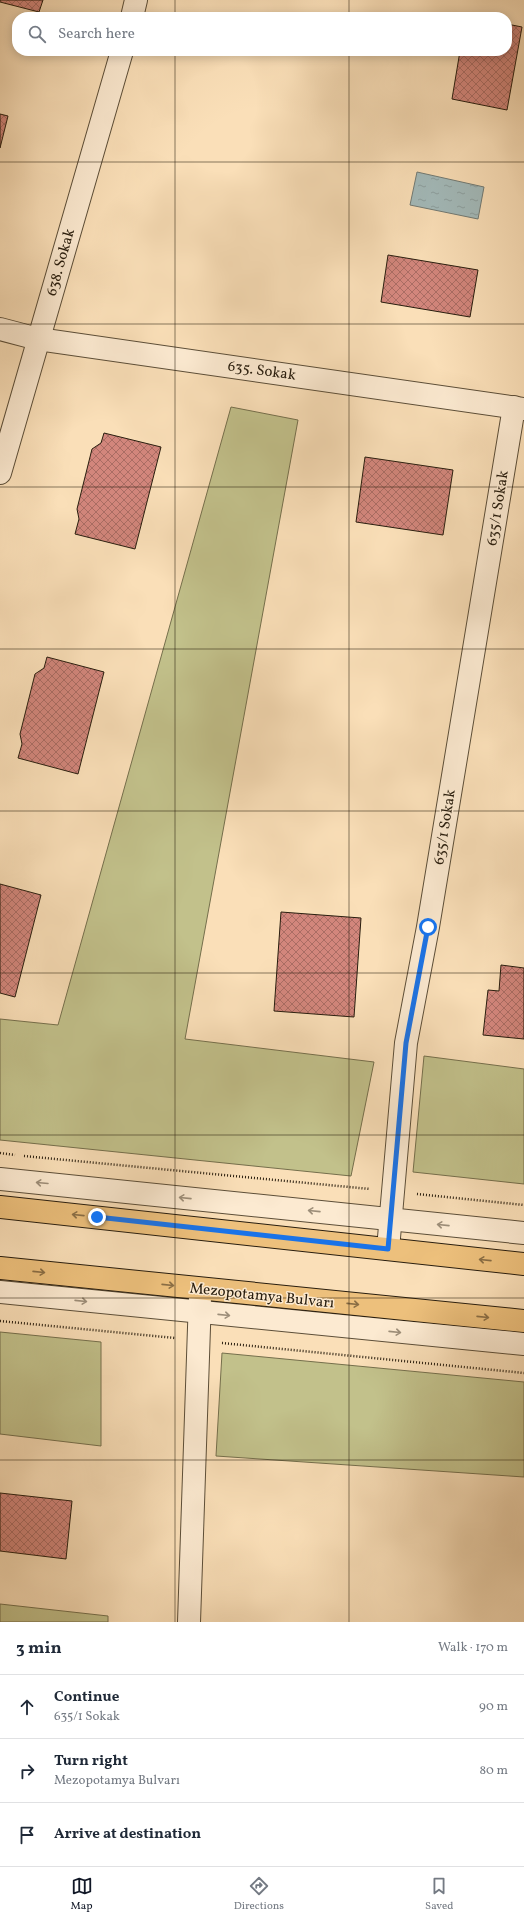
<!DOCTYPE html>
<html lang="en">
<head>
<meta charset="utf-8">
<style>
	body { margin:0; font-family:Vollkorn,serif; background:#f6f6f7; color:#1f2937 }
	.stop { position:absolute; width:12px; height:12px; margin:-9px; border:3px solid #1a73e8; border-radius:50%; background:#fff }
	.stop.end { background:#1a73e8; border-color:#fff; box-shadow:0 1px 4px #0008 }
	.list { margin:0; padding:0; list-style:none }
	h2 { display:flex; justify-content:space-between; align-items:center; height:52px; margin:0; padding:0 16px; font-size:17px }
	h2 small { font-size:13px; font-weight:400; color:#747a83 }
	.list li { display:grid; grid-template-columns:26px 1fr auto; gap:12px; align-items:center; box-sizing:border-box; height:64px; padding:0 16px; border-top:1px solid #e0e1e3 }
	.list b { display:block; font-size:15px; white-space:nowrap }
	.list p { margin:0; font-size:13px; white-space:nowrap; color:#747a83 }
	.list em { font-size:13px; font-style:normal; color:#747a83 }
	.icon { flex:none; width:22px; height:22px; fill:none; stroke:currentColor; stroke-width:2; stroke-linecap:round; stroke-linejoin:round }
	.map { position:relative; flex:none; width:524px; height:1622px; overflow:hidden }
	.search { position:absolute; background:#fff; box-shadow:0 2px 10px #0003; left:12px; right:12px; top:12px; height:44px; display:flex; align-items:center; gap:10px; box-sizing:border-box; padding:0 14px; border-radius:16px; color:#747a83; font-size:15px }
	.sheet { height:244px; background:#fff }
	nav { display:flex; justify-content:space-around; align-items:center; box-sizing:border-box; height:56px; border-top:1px solid #e0e1e3; background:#fff; font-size:11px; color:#747a83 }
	nav a { display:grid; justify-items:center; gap:2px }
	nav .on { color:#111827 }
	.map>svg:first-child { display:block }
</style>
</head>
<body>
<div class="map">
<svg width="524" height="1622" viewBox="0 0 524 1622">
	<defs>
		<pattern id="water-ripples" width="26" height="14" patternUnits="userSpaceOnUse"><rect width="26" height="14" fill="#a3baba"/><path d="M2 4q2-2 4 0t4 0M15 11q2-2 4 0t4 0" fill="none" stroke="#8c9f9f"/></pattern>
		<pattern id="building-cross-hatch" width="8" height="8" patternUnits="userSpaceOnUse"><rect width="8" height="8" fill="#d2867c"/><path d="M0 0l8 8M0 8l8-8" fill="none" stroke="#aa6d64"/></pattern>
	</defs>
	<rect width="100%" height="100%" fill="#fadfb8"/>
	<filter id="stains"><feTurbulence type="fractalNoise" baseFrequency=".005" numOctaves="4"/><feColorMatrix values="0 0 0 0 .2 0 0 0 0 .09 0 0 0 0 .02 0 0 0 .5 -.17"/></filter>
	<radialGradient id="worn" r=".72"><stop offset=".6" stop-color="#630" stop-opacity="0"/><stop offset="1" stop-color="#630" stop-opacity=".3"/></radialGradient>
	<g fill="#c2c18b" stroke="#756f4c">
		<polygon points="231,407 298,420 185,1039 374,1062 351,1176 0,1140 0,1019 58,1025"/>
		<polygon points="424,1056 524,1069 524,1184 413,1172"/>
		<polygon points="0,1332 101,1342 101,1446 0,1434"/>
		<polygon points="222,1353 524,1382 524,1477 216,1456"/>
		<polygon points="0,1604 108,1616 108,1622 0,1622"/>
	</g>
	<polygon fill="url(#water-ripples)" stroke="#727b75" points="417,172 484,187 478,219 410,205"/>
	<g fill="url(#building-cross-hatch)" stroke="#281d0e">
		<polygon points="0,0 43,0 39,12 0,2"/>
		<polygon points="507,24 522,27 507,110 452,99 460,51 507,51"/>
		<polygon points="0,114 8,116 0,148"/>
		<polygon points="388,255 478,270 470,317 381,302"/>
		<polygon points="104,433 161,447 135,549 75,534 79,519 77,509 92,449 101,443"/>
		<polygon points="365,457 453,470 443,535 356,522"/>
		<polygon points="47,657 104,672 78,774 18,758 22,744 20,734 35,674 44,668"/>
		<polygon points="0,884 41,895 15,997 0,993"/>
		<polygon points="281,912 361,918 354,1017 274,1011"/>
		<polygon points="501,965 524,968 524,1039 483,1035 488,990 499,991"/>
		<polygon points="0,1493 72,1501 66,1559 0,1551"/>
	</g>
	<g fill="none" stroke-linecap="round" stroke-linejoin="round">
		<defs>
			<g id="minor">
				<polyline points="132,17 136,0"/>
				<polyline points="0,329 38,339 524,409"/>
				<polyline points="0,473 122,51"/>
				<polyline points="0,1179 524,1233"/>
				<polyline points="388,1249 406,1043 428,927 514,407"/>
				<polyline points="0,1292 524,1344"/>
				<polyline points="189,1622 200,1298"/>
			</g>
			<g id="major">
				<polyline points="0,1207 524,1264"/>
				<polyline points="0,1268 524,1321"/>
			</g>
		</defs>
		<use href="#minor" stroke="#5c4e38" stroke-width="24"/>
		<use href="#major" stroke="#281d0e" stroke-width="24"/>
		<g stroke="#281d0e" stroke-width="2.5" stroke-dasharray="1 2" stroke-linecap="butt">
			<polyline points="0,1153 15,1155"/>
			<polyline points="24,1156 370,1189"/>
			<polyline points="417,1194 524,1205"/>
			<polyline points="0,1321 175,1338"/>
			<polyline points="222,1343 524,1373"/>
		</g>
		<use href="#minor" stroke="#fcead1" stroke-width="22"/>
		<use href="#major" stroke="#edc07c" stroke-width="22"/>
	</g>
	<defs><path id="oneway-shaft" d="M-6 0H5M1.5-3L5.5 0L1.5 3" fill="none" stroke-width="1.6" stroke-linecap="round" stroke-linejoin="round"/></defs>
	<g stroke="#9d8e79">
		<use href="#oneway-shaft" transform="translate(42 1183) rotate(-175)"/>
		<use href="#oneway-shaft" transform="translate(185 1198) rotate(-174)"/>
		<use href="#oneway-shaft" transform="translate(314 1211) rotate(-174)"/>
		<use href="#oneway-shaft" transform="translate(443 1225) rotate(-174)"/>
		<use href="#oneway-shaft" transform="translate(81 1301) rotate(6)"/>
		<use href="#oneway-shaft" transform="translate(224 1315) rotate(6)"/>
		<use href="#oneway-shaft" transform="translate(395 1332) rotate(6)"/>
	</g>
	<g stroke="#8a6e45">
		<use href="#oneway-shaft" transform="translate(78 1215) rotate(-174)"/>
		<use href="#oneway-shaft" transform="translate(485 1260) rotate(-174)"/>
		<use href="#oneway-shaft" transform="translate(39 1272) rotate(6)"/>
		<use href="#oneway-shaft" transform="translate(168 1285) rotate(6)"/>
		<use href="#oneway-shaft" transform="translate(353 1304) rotate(6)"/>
		<use href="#oneway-shaft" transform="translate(483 1317) rotate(6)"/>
	</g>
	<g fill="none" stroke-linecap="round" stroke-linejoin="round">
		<polyline stroke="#1a73e8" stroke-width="5" points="97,1217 388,1249 406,1043 428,927"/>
	</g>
	<path fill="none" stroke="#281d0e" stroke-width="1" stroke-opacity="0.55" d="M175 0V17M349 0V17M175 51V1622M349 51V1622M0 162H524M0 324H524M0 487H524M0 649H524M0 811H524M0 973H524M0 1135H524M0 1298H524M0 1460H524"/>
	<g text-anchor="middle" stroke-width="3" stroke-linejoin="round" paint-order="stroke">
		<g font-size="15" fill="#281d0e" stroke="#fcead1">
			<text transform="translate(60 262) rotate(-74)" y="5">638. Sokak</text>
			<text transform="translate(262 370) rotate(8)" y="5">635. Sokak</text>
			<text transform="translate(497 508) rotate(-81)" y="5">635/1 Sokak</text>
			<text transform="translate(444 827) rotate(-81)" y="5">635/1 Sokak</text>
			<text transform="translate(262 1295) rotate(6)" y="5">Mezopotamya Bulvarı</text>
		</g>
	</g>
	<rect width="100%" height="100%" filter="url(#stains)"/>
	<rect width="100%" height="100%" fill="url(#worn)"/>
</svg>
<div class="stop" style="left:428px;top:927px"></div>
<div class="stop end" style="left:97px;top:1217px"></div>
<div class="search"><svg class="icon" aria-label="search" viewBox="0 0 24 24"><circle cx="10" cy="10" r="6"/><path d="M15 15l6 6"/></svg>Search here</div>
</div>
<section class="sheet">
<h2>3 min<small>Walk · 170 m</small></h2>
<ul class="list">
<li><svg class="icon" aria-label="ahead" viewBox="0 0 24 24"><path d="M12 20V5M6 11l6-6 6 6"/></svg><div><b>Continue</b><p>635/1 Sokak</p></div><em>90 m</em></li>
<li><svg class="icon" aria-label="right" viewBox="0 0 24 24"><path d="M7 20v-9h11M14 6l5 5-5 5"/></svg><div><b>Turn right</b><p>Mezopotamya Bulvarı</p></div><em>80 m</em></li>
<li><svg class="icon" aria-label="arrive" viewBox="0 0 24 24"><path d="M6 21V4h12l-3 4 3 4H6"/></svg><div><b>Arrive at destination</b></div></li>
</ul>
</section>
<nav>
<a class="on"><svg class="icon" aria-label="map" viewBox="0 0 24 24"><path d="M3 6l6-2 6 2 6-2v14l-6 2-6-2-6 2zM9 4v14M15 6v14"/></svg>Map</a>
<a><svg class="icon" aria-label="directions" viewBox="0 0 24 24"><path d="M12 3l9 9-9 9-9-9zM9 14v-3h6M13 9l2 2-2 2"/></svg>Directions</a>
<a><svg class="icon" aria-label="saved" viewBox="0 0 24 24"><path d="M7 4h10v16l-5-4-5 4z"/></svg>Saved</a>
</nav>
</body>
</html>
